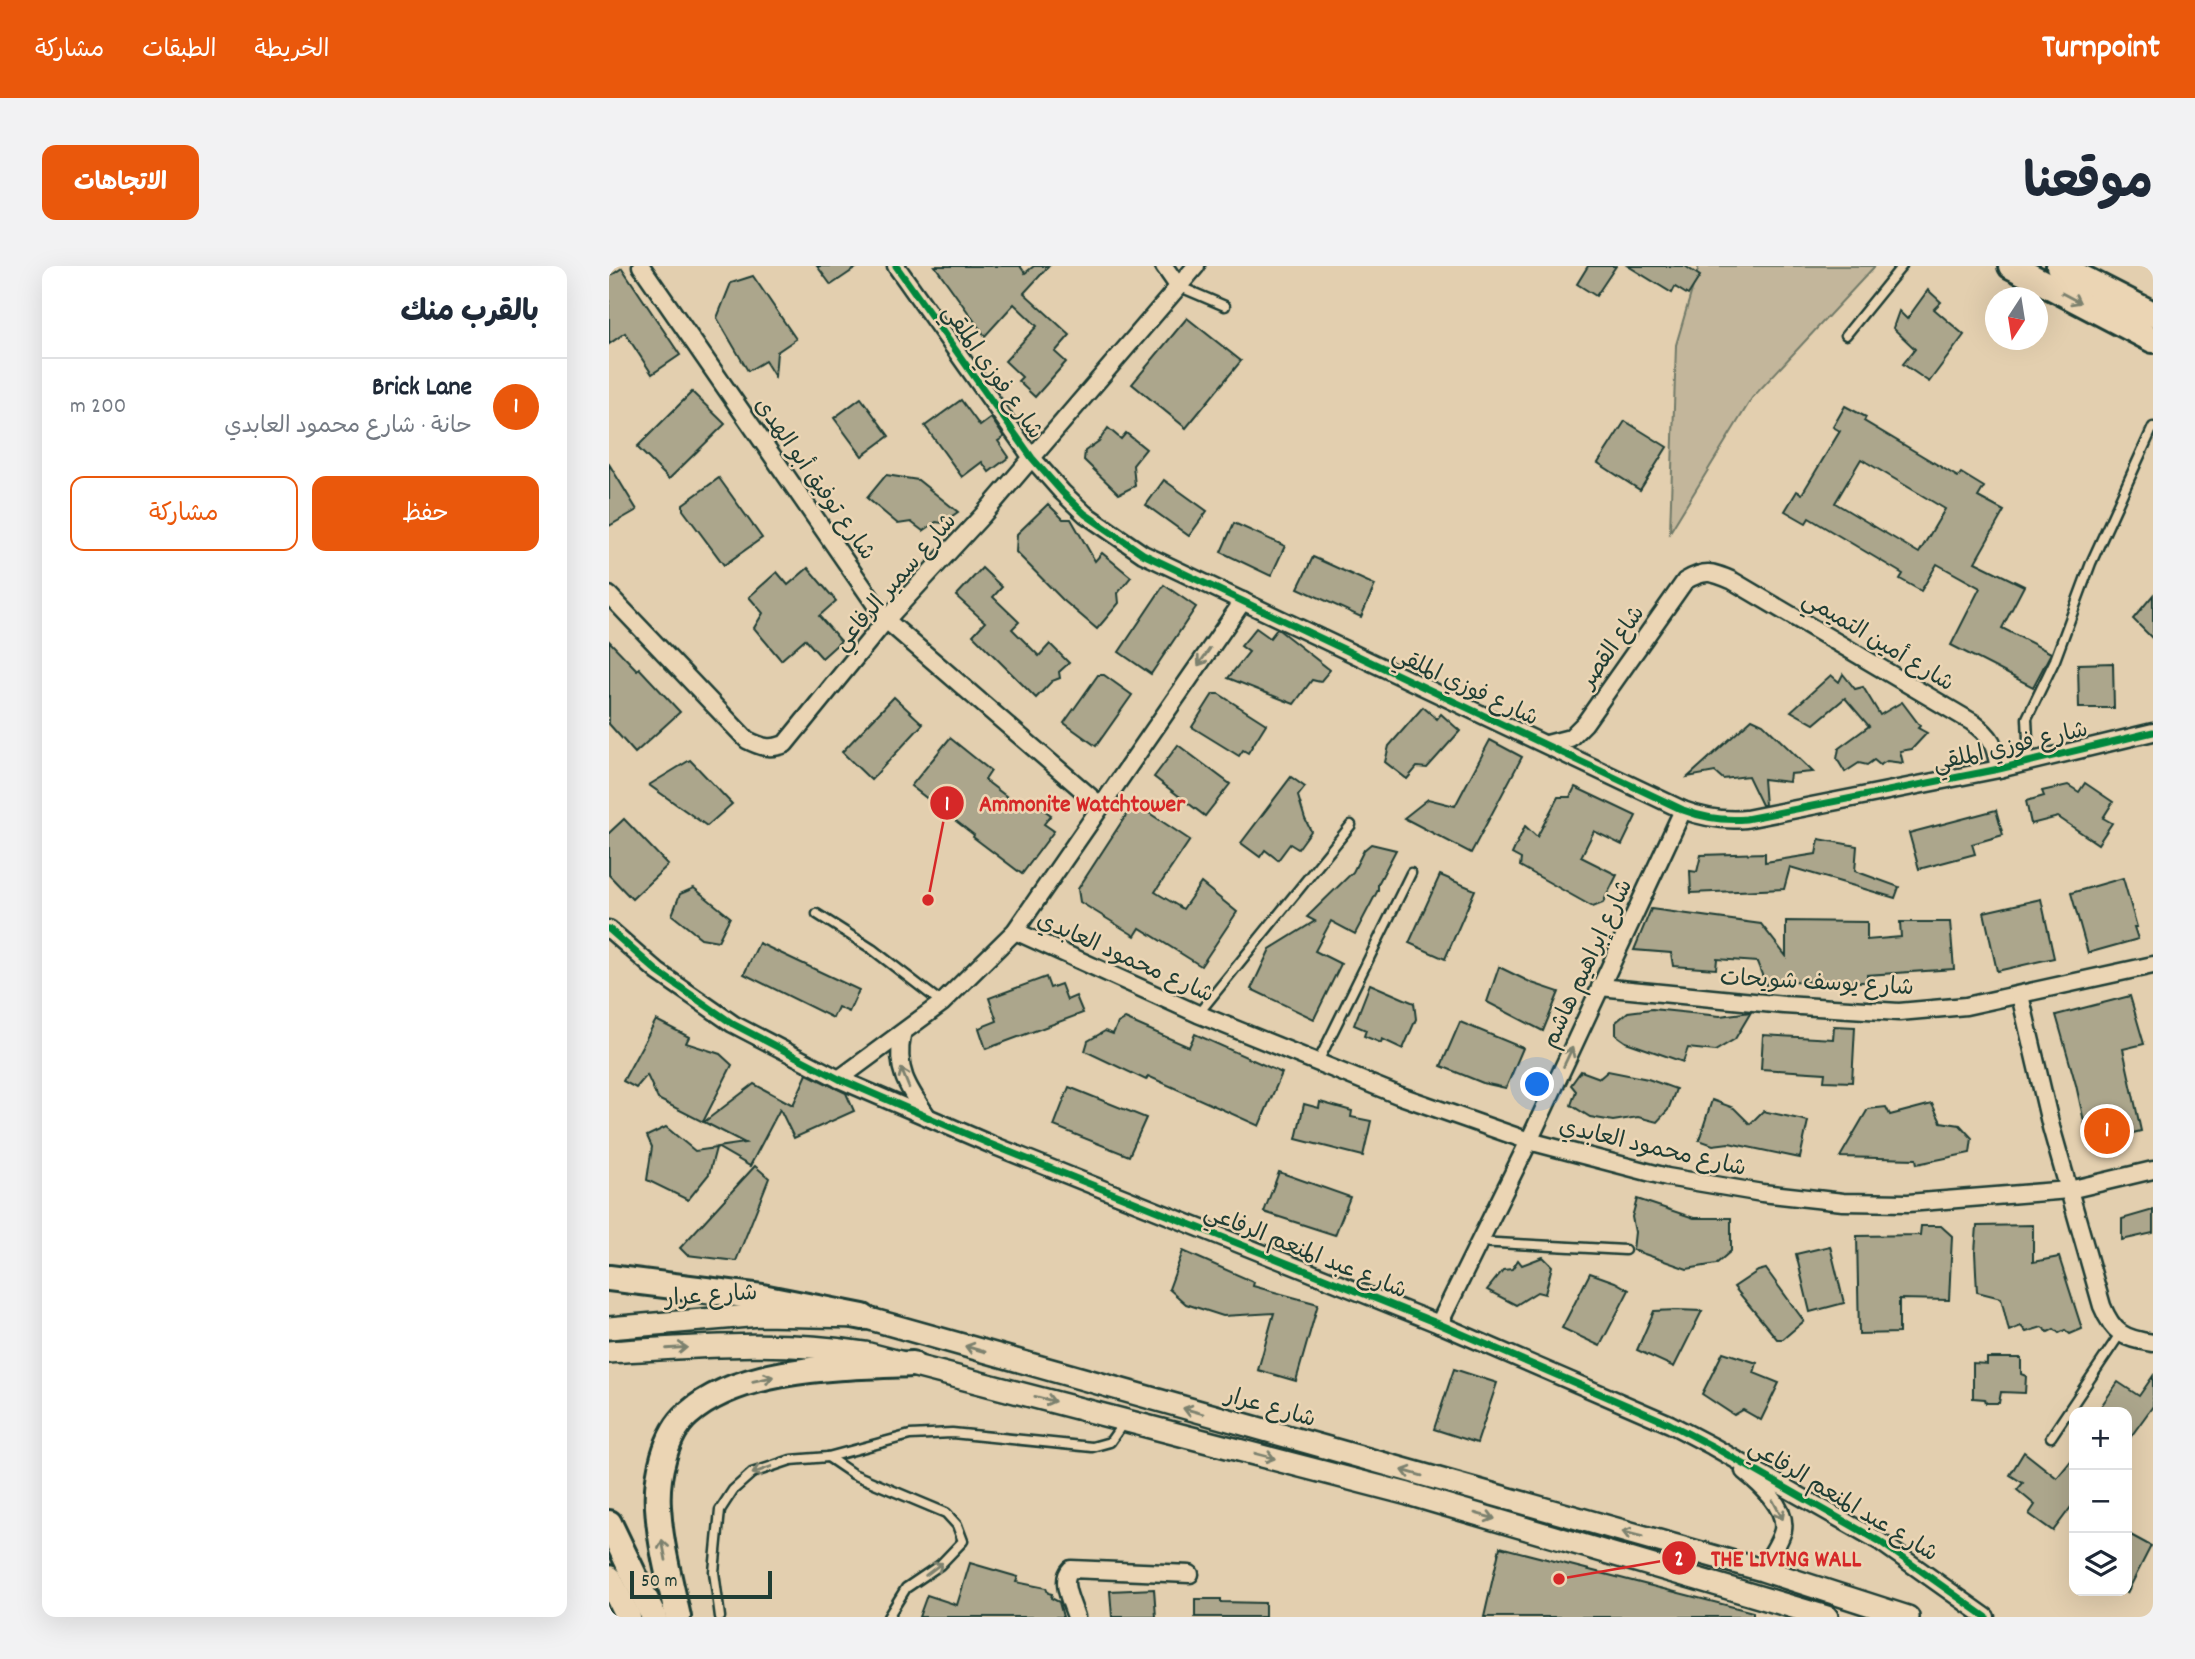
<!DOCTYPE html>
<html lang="ar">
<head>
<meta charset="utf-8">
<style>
	body { margin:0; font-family:Dekko,"Playpen Sans Arabic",sans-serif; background:#f2f2f3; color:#1f2937; direction:rtl }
	.controls { position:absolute; right:21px; bottom:21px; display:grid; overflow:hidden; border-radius:14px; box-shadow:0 7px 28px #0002 }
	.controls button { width:63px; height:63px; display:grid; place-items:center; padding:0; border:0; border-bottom:2px solid #e0e1e3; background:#fff; color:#1f2937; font:35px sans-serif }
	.compass { position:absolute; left:1376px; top:21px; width:63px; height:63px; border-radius:50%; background:#fff; box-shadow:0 7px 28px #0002; rotate:192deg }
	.scale { position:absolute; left:21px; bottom:18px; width:142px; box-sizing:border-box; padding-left:7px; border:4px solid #1f3d34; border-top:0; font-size:19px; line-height:24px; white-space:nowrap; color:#1f3d34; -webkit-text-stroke:5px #ebd5b4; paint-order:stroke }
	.you { position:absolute; left:929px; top:819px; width:24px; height:24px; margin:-18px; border:5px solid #fff; border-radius:50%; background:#1a73e8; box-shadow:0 0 0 10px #1a73e833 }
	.badge { display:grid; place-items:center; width:46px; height:46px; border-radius:50%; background:#ea580c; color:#fff; font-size:23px; font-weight:700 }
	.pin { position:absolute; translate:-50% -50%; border:4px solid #fff; box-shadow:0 2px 7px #0006 }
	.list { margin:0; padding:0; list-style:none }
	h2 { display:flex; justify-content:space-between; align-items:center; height:91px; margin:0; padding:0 28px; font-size:30px }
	h2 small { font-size:23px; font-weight:400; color:#747a83 }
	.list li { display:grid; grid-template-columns:46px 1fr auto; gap:21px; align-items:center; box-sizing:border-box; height:98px; padding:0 28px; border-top:2px solid #e0e1e3 }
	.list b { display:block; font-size:26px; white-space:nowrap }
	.list p { margin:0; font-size:23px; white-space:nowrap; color:#747a83 }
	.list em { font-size:23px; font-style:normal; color:#747a83 }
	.actions { display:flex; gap:14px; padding:21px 28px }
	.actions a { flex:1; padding:16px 0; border:2px solid #ea580c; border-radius:14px; text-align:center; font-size:24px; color:#ea580c }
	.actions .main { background:#ea580c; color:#fff }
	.icon { flex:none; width:38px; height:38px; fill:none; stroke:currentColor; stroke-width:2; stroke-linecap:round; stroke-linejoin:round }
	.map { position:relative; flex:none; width:1544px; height:1351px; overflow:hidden; direction:ltr; border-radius:14px }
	header { display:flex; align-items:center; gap:42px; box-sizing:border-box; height:98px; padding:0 35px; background:#ea580c; color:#fff }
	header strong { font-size:33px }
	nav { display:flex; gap:38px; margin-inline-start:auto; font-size:24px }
	.intro { display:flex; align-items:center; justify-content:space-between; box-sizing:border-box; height:168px; padding:0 42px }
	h1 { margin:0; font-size:49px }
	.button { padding:18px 32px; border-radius:14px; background:#ea580c; color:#fff; font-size:24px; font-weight:700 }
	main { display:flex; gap:42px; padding:0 42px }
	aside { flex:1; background:#fff; border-radius:14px; box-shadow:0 7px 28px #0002 }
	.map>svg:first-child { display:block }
</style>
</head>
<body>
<header>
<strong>Turnpoint</strong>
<nav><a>الخريطة</a><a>الطبقات</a><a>مشاركة</a></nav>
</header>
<div class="intro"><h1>موقعنا</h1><a class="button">الاتجاهات</a></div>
<main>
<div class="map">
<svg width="1544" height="1351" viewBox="0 0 1544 1351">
	<rect width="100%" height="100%" fill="#e3cfaf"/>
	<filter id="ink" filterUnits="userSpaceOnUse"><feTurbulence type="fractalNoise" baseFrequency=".0143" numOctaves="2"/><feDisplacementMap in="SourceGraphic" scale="14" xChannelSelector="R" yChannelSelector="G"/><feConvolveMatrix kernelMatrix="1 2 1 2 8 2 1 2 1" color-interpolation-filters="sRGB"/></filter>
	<g filter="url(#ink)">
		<polygon fill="#c3b69b" stroke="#717a68" stroke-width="2" points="1090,0 1266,0 1143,132 1061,266 1067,79"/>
		<g fill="#aca68c" stroke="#1f3d34" stroke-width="2" fill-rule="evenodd">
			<polygon points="208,0 250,0 222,19"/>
			<polygon points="326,0 411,0 416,7 425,0 440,0 415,27 461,69 446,86 457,96 426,131 409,115 413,111 396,95 428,60 405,38 376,70"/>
			<polygon points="979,0 1007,0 987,30 968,18"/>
			<polygon points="1019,0 1076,0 1091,10 1079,29 1066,21 1063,27"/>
			<polygon points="13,2 71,89 43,108 16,67 0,78 0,11"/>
			<polygon points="144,10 187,73 168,86 166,111 156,95 139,105 108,52 122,17"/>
			<polygon points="1319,24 1332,36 1325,43 1355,69 1320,116 1294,98 1306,83 1284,62 1290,45 1298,53"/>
			<polygon points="578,52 632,95 577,162 523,118"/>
			<polygon points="83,126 116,158 60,213 28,181"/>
			<polygon points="252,132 280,170 253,190 225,152"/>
			<polygon points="352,134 371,160 382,152 395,171 389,175 400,191 380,206 373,196 353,211 316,160"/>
			<path d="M1236 140 1257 151 1255 155 1349 211 1352 207 1375 221 1369 231 1395 245 1366 296 1415 320 1393 362 1442 387 1424 421 1342 379 1371 322 1328 298 1312 325 1291 313 1294 308 1200 252 1197 257 1176 245 1188 225 1193 228 1231 165 1224 161ZM1252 193 1336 243 1310 287 1226 237Z"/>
			<polygon points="1016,155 1058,181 1031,224 989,197"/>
			<polygon points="499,162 512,173 517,167 537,183 524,199 526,220 510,228 475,194 476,185 490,175"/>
			<polygon points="0,198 28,244 0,260"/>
			<polygon points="277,209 309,214 349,246 333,257 327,256 314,265 302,256 289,258 258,232"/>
			<polygon points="110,212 153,272 115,299 74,244 74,238"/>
			<polygon points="555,214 598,245 580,270 537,239"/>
			<polygon points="439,238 454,253 462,253 486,295 493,287 522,311 509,327 510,337 488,363 454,334 407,286 408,268"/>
			<polygon points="625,257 676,280 662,310 612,286"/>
			<polygon points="704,291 766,319 752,351 689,322"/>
			<polygon points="199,302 227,335 210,350 232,375 213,392 196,373 172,394 145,362 154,347 140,331 168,306 179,319"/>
			<polygon points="373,302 393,321 384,331 410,356 403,363 430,390 441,378 460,397 450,406 451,412 443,415 427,432 364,369 376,356 347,330"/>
			<polygon points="555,319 587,341 542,408 510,386"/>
			<polygon points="1544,329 1544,373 1524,353"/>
			<polygon points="647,362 661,372 668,363 670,364 721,404 711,416 703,414 685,438 619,412 640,386 632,380"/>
			<polygon points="0,375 28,404 30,402 71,446 26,487 0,458"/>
			<polygon points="1504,397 1505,442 1470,442 1469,398"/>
			<polygon points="1234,408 1246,423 1254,421 1271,449 1293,436 1311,460 1309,462 1318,467 1303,483 1291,485 1294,497 1278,495 1271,499 1265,494 1258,499 1250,497 1236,506 1228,493 1230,482 1260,460 1236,432 1205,458 1182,445 1222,409 1230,416"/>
			<polygon points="489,409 495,409 523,429 487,480 455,457"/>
			<polygon points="604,428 610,428 657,458 639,487 634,484 630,490 583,461"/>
			<polygon points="285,431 314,458 262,514 233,486"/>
			<polygon points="814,441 828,453 832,448 851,465 818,502 808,501 798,513 776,496 780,480"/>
			<polygon points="1143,453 1154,458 1204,506 1181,508 1180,516 1154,513 1156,539 1153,539 1139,510 1114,513 1106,506 1079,511"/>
			<polygon points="341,472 382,505 376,514 414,543 421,534 442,549 435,558 445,565 413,608 364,571 365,569 302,520"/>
			<polygon points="881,474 913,491 862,587 795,552 819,533 846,540"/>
			<polygon points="569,479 621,518 596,550 545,511"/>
			<polygon points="81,494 123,538 98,560 40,519"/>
			<polygon points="682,511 696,521 689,530 696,553 702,565 689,583 681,578 669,594 656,584 651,591 632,577"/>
			<polygon points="1476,517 1504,536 1494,552 1503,557 1489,578 1449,551 1422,558 1417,535 1435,530 1433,525 1459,519 1470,526"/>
			<polygon points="966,521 1027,550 1013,579 985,565 972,591 1008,609 994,637 984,641 911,600 912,593 903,588 916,560 928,571 949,531 961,531"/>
			<polygon points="525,537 581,574 546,626 574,643 592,617 628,646 592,700 531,662 526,670 471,636 469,623"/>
			<polygon points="1387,544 1394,569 1363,578 1366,588 1310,603 1300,567"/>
			<polygon points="15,553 59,599 23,633 0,609 0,567"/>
			<polygon points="1210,573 1248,580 1246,605 1290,621 1286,632 1181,601 1175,623 1082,627 1081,605 1088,606 1092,589 1156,587 1156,596 1207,588"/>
			<polygon points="762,578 787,584 769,618 769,624 746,668 722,655 706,685 732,698 705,753 642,723 661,683 706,655 698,651 744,606 755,584"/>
			<polygon points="831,609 866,624 836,693 800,677"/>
			<polygon points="1514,612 1528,661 1525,661 1529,673 1479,687 1462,627"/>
			<polygon points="85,622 121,651 109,675 92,672 63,649 71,628"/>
			<polygon points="1432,633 1445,692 1388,705 1375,646"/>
			<polygon points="1042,643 1152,658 1177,690 1177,655 1258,656 1258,674 1292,671 1291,656 1341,656 1345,703 1258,709 1258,716 1159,715 1157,719 1148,696 1108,693 1107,703 1064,700 1062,687 1025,684"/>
			<polygon points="150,677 250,724 240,746 229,741 224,752 135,708"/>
			<polygon points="890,701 923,717 950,726 934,765 878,736"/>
			<polygon points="437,711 441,722 452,718 458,734 467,730 474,747 377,783 370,762 388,755 380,732"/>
			<polygon points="761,718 805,737 807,753 794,783 773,773 772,777 755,770 757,764 745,759"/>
			<polygon points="1521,730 1535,778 1514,783 1532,865 1480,878 1467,819 1447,749"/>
			<polygon points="1043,743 1111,750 1142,746 1126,773 1106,785 1079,782 1074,796 1017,776 1007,769 1007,756 1019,746"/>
			<polygon points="516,753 580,781 586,768 673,807 650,860 539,810 537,814 476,785 479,775 496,765 504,768 509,757"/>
			<polygon points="47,754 80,771 77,777 111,788 123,799 94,856 49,833 38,809 27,822 14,815"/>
			<polygon points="851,756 914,782 897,822 874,817 832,800"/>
			<polygon points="1225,760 1246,761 1243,816 1215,815 1216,807 1152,803 1154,769 1224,773"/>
			<polygon points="972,805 991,812 999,805 1039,813 1067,823 1059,844 1048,856 1029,851 1004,855 981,851 962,839 967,825 962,819"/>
			<polygon points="198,808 237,827 245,845 185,872 171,843 141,900 108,881 136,877 95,856 145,818 184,839"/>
			<polygon points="460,821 537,852 520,890 445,860"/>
			<polygon points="1103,834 1125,842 1141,858 1154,845 1199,855 1191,892 1120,877 1104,879 1090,874"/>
			<polygon points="711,836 743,845 742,851 762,855 754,890 687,873 695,838 710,842"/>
			<polygon points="1323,838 1332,856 1351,859 1363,872 1361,887 1308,898 1307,893 1231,891 1259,843 1277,841 1281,849"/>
			<polygon points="57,861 86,885 107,882 100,908 79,934 38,914 43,881 38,870"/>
			<polygon points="146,900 160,912 127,995 78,989 71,982"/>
			<polygon points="670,906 741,931 726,969 655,946"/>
			<polygon points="1028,933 1085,952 1122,952 1122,985 1107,998 1078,1003 1024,984 1026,966 1023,951"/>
			<polygon points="1544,944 1544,967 1513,974 1513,953"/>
			<polygon points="1424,959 1424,996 1450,991 1473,1063 1461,1068 1456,1064 1450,1067 1445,1063 1439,1066 1433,1061 1417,1066 1412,1060 1400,1065 1392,1032 1368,1026 1366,986 1368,960"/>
			<polygon points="1312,960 1332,960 1343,970 1340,1034 1290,1033 1290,1067 1250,1068 1248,970 1311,969"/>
			<polygon points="1221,980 1235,1037 1201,1046 1187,988"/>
			<polygon points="574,985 645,1016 644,1020 709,1038 687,1115 649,1104 665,1047 614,1050 577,1038 560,1023"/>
			<polygon points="934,991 943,1000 936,1028 928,1026 907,1039 878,1024 894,1004 903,1003 909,994 913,999"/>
			<polygon points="1157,1003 1195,1055 1174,1073 1168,1073 1125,1021 1149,1005"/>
			<polygon points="981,1007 1006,1016 1020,1024 991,1080 953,1062"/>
			<polygon points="1068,1044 1093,1045 1065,1101 1028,1084 1045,1045"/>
			<polygon points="1114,1086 1148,1097 1145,1107 1170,1117 1152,1154 1134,1144 1125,1149 1093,1128"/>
			<polygon points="1378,1092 1412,1092 1412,1108 1417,1110 1416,1127 1392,1126 1390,1137 1377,1137 1376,1133 1364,1132 1364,1097 1378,1098"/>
			<polygon points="845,1103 888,1117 868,1177 825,1163"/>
			<polygon points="1544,1110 1544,1140 1518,1176 1518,1146 1488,1146 1509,1116 1530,1130"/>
			<polygon points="1415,1186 1448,1212 1465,1191 1465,1237 1444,1265 1420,1248 1426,1239 1408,1224 1414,1217 1401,1209"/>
			<polygon points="1518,1267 1542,1280 1518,1327"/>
			<polygon points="891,1281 1144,1346 1144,1351 875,1351"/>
			<polygon points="361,1297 409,1311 407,1316 437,1322 439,1327 443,1328 442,1332 450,1336 454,1351 310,1351 318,1329 348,1339"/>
			<polygon points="545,1323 547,1351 503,1351 501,1325"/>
			<polygon points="586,1333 612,1333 612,1336 656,1337 656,1351 586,1351"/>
		</g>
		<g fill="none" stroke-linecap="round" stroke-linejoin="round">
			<defs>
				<g id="lane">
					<polyline points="569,20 616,40"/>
					<polyline points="1237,69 1293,0"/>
					<polyline points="1420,496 1418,452 1446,394 1482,297 1544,161"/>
					<polyline points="208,648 263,683 333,737"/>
					<polyline points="589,748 742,559"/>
					<polyline points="708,798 802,607"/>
					<polyline points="869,976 1016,984"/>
					<polyline points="1442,1171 1511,1068"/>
					<polyline points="219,1191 244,1208 337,1247 348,1259 354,1275 331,1299 297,1322 279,1351"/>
					<polyline points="111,1351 105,1306 111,1244 124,1224 143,1207 182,1194 219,1191 301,1169 343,1167 483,1181 501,1176 515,1156"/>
				</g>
				<g id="street">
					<polyline points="32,0 277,354 492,540"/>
					<path d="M287 0 423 192 453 226 476 248 534 288 1074 544C1095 552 1114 555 1137 553L1390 503 1544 466"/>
					<polyline points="555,0 569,20"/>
					<path d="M0 329 138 474C152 481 161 484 176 478L277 354 373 250 587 0"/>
					<path d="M938 478 961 472 976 457 1076 315C1097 303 1103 306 1124 315L1363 456C1383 471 1386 478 1390 503"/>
					<polyline points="0,663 49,706 124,758 230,813 381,878 830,1058 1061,1158 1103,1180 1270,1275 1377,1351"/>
					<polyline points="406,665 589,748 789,829 920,875 1058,911 1153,927 1234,936 1299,937 1460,924 1544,904"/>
					<polyline points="991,721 1175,739 1290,746 1357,740 1544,699"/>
					<path d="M1411 729 1442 861 1493 1040C1504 1067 1515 1073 1544 1077"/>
					<path d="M293 769C286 804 299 822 318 850"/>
					<polyline points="230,813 333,737 406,665 634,335"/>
					<polyline points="830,1058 920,875 1074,544"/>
					<path d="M1135 1205C1151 1218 1178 1241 1174 1264 1171 1277 1160 1292 1153 1304"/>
					<path d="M467 1351C463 1337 450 1315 462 1303L581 1308"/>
				</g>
				<g id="secondary">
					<polyline points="0,1062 151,1049 254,1051 1153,1304 1299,1351"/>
					<path d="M0 1086C86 1081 170 1073 256 1087L799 1228 1218 1351"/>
				</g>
				<g id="primary">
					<polyline points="1402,0 1544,74"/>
					<polyline points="1450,0 1544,48"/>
					<polyline points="0,1012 153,1031 254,1051"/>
					<polyline points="0,1257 45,1351"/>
					<polyline points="0,1312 19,1351"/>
					<path d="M69 1351C61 1315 51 1278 49 1241 47 1212 56 1168 79 1148 133 1100 235 1101 303 1098"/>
				</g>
			</defs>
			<use href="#lane" stroke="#1f3d34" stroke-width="13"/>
			<use href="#street" stroke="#1f3d34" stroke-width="21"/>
			<use href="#secondary" stroke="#1f3d34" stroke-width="26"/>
			<use href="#primary" stroke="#1f3d34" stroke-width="30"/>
			<use href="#lane" stroke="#ebd5b4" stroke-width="8"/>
			<use href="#street" stroke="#ebd5b4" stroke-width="16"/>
			<use href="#secondary" stroke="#ebd5b4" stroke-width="21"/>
			<use href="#primary" stroke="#ebd5b4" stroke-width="24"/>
			<defs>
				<g id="cycleway">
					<path d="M287 0 423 192 453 226 476 248 534 288 1074 544C1095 552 1114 555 1137 553L1390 503 1544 466"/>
					<polyline points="0,663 49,706 124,758 230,813 381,878 830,1058 1061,1158 1103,1180 1270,1275 1377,1351"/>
				</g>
			</defs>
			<use href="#cycleway" stroke="#ebd5b4" stroke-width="11"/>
			<use href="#cycleway" stroke="#00873e" stroke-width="7"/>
		</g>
		<defs><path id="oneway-shaft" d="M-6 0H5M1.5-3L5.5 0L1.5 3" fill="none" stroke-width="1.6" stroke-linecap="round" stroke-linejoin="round" transform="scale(1.75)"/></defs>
		<g stroke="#7b816e">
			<use href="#oneway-shaft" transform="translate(1462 32) rotate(28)"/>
			<use href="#oneway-shaft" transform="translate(595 391) rotate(125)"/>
			<use href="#oneway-shaft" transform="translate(959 791) rotate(-65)"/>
			<use href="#oneway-shaft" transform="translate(296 812) rotate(-112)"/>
			<use href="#oneway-shaft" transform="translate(68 1082) rotate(-4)"/>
			<use href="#oneway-shaft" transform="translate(366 1083) rotate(-164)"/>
			<use href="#oneway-shaft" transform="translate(154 1113) rotate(-13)"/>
			<use href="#oneway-shaft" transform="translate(436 1133) rotate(14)"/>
			<use href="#oneway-shaft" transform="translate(584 1145) rotate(-164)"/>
			<use href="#oneway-shaft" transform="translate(656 1190) rotate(15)"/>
			<use href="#oneway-shaft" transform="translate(153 1204) rotate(159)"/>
			<use href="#oneway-shaft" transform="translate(803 1207) rotate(-164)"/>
			<use href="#oneway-shaft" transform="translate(1169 1244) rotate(62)"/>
			<use href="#oneway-shaft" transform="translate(876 1250) rotate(16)"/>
			<use href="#oneway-shaft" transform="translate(1023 1268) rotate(-165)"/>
			<use href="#oneway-shaft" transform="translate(55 1284) rotate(-101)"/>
			<use href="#oneway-shaft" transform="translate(325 1303) rotate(-37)"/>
		</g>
	</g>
	<g text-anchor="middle" stroke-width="5" stroke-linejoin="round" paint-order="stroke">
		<g font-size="23" fill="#1f3d34" stroke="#ebd5b4">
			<text transform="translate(385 105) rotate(55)" y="8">شارع فوزي الملقي</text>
			<text transform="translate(207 212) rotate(55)" y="8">شارع توفيق أبو الهدى</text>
			<text transform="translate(285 315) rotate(-49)" y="8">شارع سمير الرفاعي</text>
			<text transform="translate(1270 374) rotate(31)" y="8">شارع أمين التميمي</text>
			<text transform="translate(1002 380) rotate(-55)" y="8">شاع القصر</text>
			<text transform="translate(857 419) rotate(25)" y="8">شارع فوزي الملقي</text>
			<text transform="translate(1401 479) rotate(-13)" y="8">شارع فوزي الملقي</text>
			<text transform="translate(517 690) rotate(24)" y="8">شارع محمود العابدي</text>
			<text transform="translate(977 697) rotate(-65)" y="8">شارع إبراهيم هاشم</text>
			<text transform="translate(1208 715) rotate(3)" y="8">شارع يوسف شويحات</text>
			<text transform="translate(1044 880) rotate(13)" y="8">شارع محمود العابدي</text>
			<text transform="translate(697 984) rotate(22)" y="8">شارع عبد المنعم الرفاعي</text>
			<text transform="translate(102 1028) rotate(-4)" y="8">شارع عرار</text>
			<text transform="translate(662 1140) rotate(16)" y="8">شارع عرار</text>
			<text transform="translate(1235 1233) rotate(31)" y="8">شارع عبد المنعم الرفاعي</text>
		</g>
	</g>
	<path fill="none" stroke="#d62828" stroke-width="2.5" d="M319 634L338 537M950 1313L1070 1292"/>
	<g fill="#d62828" stroke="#ebd5b4" stroke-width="2.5">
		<circle cx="319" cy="634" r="7"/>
		<circle cx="950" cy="1313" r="7"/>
		<circle cx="338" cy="537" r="18"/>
		<circle cx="1070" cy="1292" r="18"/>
	</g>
	<g font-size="21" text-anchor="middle" font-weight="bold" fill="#fff">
		<text x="338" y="544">1</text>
		<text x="1070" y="1299">2</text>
	</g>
	<g font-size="24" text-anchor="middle" font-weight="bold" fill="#d62828" stroke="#ebd5b4" stroke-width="5" stroke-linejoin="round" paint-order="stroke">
		<text x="473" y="545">Ammonite Watchtower</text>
		<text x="1177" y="1300">THE LIVING WALL</text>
	</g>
</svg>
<div class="controls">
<button>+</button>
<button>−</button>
<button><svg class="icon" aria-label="layers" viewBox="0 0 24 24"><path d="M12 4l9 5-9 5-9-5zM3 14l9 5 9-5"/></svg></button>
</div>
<svg class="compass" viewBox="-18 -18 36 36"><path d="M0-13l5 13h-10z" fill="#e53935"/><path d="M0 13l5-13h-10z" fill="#747a83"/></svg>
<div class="scale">50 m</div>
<div class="you"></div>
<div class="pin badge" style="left:1498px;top:865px">1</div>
</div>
<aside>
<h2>بالقرب منك<small></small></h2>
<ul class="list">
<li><span class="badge">1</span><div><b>Brick Lane</b><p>حانة · شارع محمود العابدي</p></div><em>200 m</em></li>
</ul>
<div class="actions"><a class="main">حفظ</a><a>مشاركة</a></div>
</aside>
</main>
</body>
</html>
